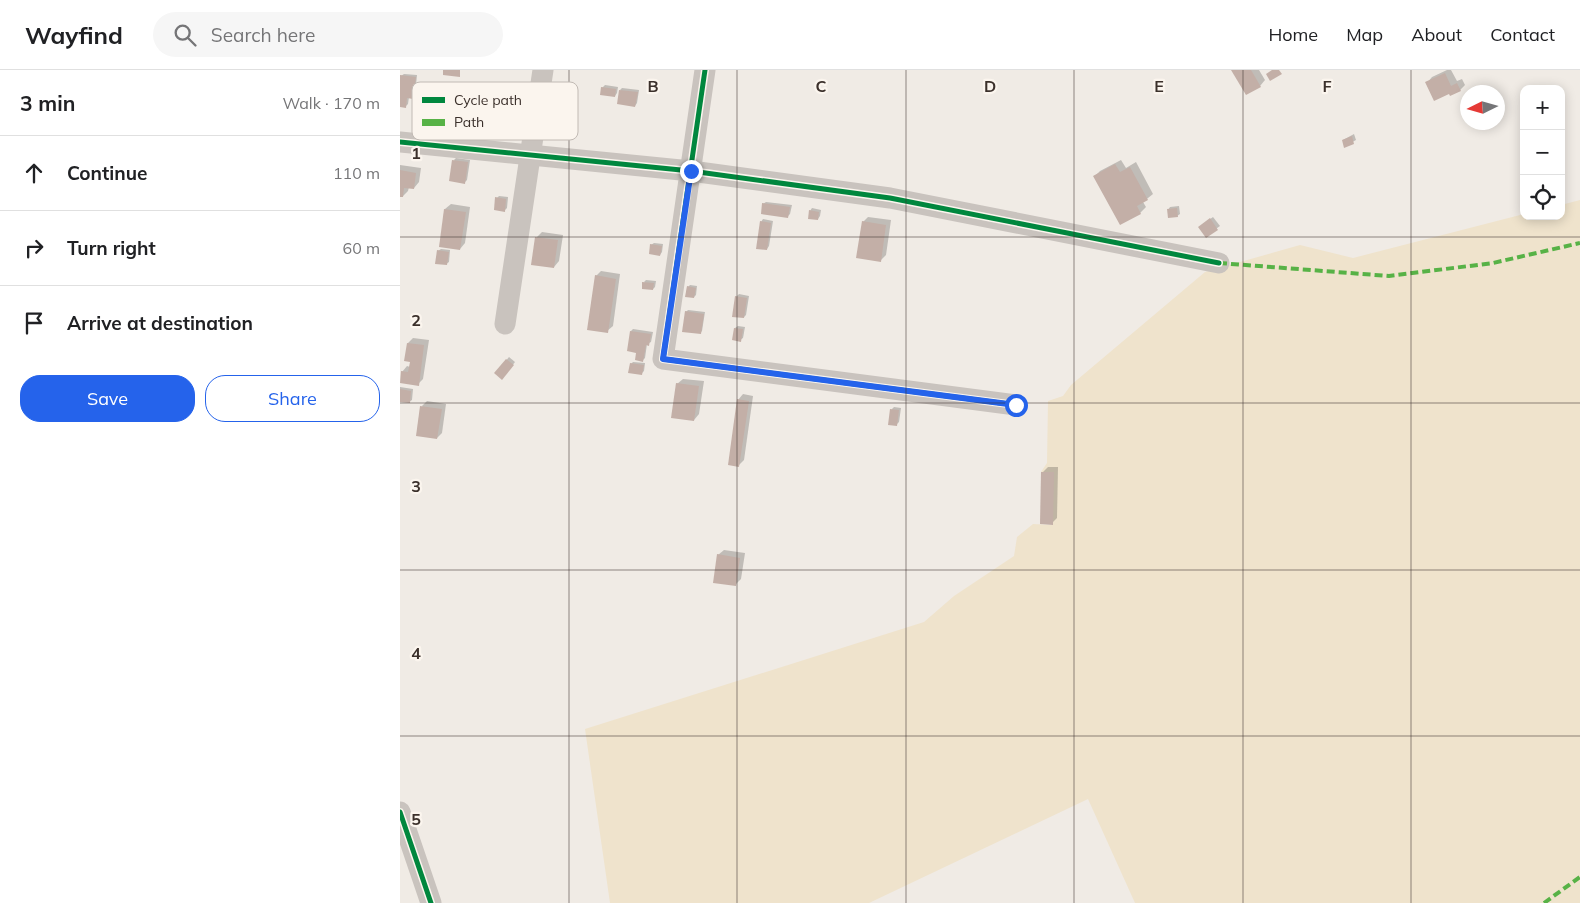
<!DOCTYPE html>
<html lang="en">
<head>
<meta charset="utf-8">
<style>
	body { margin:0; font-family:Mulish,sans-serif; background:#f6f6f6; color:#202124 }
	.controls { position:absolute; right:15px; top:15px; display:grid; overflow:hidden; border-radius:10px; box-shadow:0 2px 12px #0003 }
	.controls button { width:45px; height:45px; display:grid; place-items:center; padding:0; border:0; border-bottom:1px solid #e0e0e0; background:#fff; color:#202124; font:25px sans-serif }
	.compass { position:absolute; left:1060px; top:15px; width:45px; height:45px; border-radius:50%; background:#fff; box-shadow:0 2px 12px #0003; rotate:265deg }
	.stop { position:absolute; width:15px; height:15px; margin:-11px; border:4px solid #2563eb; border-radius:50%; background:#fff }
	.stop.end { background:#2563eb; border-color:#fff; box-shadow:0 1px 5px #0008 }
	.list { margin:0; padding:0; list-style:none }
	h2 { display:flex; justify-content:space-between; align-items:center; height:65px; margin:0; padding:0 20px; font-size:21px }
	h2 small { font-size:16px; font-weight:400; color:#757577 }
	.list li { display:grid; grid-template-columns:32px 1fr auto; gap:15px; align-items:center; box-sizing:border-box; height:75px; padding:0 20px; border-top:1px solid #e0e0e0 }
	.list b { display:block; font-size:19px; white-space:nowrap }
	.list em { font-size:16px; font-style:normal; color:#757577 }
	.actions { display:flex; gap:10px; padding:15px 20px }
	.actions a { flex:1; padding:11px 0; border:1px solid #2563eb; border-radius:20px; text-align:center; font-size:18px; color:#2563eb }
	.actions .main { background:#2563eb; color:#fff }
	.icon { flex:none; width:28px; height:28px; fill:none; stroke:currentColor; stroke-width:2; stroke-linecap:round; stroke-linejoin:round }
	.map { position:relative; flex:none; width:1180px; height:833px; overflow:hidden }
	header { display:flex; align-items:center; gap:30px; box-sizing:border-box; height:70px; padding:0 25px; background:#fff; border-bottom:1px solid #e0e0e0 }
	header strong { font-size:24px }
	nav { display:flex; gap:28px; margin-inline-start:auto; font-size:18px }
	.search { width:350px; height:45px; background:#f6f6f6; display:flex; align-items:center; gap:12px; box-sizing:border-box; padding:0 18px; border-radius:28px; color:#757577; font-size:19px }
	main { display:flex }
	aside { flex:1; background:#fff }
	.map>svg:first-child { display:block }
</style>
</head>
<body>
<header>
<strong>Wayfind</strong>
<div class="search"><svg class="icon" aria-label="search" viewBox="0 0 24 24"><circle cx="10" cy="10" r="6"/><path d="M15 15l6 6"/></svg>Search here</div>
<nav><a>Home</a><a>Map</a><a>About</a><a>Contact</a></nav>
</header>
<main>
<aside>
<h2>3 min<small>Walk · 170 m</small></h2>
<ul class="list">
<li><svg class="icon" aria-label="ahead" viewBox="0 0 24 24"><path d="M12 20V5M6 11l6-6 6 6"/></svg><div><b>Continue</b></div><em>110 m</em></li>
<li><svg class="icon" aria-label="right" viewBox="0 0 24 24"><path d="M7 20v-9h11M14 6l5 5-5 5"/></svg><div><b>Turn right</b></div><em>60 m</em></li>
<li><svg class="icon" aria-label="arrive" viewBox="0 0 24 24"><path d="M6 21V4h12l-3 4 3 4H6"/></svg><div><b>Arrive at destination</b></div></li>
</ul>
<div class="actions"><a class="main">Save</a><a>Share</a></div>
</aside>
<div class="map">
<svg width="1180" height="833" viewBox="0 0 1180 833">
	<rect width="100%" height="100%" fill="#f0ebe5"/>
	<polygon fill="#efe3cc" points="1180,130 1180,833 735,833 688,729 469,833 210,833 185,659 524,552 554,526 614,486 617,467 633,454 652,455 653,402 641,402 647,393 648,331 663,326 671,315 805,202 900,175 953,188 1124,144 1124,146 1161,146 1161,135"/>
	<g fill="#0003">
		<polygon points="833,0 859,0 865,10 860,16"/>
		<polygon points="1047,0 1051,0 1057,11 1062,9 1065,15 1060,20 1049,22 1027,13 1032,7"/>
		<polygon points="4,4 17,5 15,25 12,28 9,27 8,34 6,36 0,35 0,15 1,6"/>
		<polygon points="205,15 218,17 217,23 215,26 202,18"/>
		<polygon points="222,18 239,20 237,33 235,36 220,20"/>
		<polygon points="954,64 956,70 945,76 943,70"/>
		<polygon points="56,88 70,90 67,110 65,112 54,90"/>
		<polygon points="721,90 726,98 736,92 753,124 743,132 746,137 740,143 695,106 700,101"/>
		<polygon points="0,95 21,98 19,112 14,118 9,117 8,121 3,126 0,126"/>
		<polygon points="99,126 108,127 107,138 104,141 97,128"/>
		<polygon points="366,132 392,135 390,144 388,146 363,134"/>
		<polygon points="51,134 70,137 65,173 60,179 45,139"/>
		<polygon points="779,136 780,144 777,146 768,140 770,137"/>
		<polygon points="412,138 421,140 420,146 418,149 410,141"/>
		<polygon points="468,147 491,150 486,185 481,190 463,152"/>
		<polygon points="813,147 820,156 806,166 802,155"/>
		<polygon points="363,149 373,151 369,176 367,179 361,152"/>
		<polygon points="142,162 163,165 159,191 154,197 133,194 137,167"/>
		<polygon points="254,173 263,174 262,182 260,185 251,175"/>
		<polygon points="41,179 50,180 49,192 46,194 38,181"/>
		<polygon points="201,201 220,204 213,256 207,261 196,206"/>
		<polygon points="246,210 256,211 255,217 253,219 244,212"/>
		<polygon points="290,215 297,216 296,225 294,227 288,217"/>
		<polygon points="339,224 349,226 346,245 344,247 337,226"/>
		<polygon points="288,240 305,242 302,261 300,263 286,242"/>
		<polygon points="338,256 345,257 343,268 340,270 335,258"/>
		<polygon points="233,259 253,262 251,272 247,274 245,288 243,290 237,282 231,261"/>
		<polygon points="13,268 29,270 23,309 18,314 2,302 7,296 10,297 11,291 8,273"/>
		<polygon points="109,287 115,292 104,306 96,303"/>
		<polygon points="233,292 245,293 244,301 242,303 231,294"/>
		<polygon points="283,309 304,311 299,344 294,350 277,314"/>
		<polygon points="0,317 13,319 12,330 9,332 0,331"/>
		<polygon points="343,324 353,326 344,390 339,395 338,330"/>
		<polygon points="27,331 46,334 42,363 37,368 22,336"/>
		<polygon points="494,337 501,338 499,352 496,355 492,339"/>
		<polygon points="648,397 658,397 657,448 652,453 643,402"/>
		<polygon points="324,480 345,483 341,509 336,514 318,485"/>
	</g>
	<g fill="#c3afa7">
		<polygon points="43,0 60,0 60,7 43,5"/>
		<polygon points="831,0 851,0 861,17 846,25"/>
		<polygon points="872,0 879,0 882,4 870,11 866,4"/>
		<polygon points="1045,3 1051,16 1057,13 1061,21 1050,26 1049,24 1034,31 1025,12"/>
		<polygon points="0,5 16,7 13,29 7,28 6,38 0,37"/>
		<polygon points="201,17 216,19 215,27 200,25"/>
		<polygon points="219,20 238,22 235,37 217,34"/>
		<polygon points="952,66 954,74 944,78 942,70"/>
		<polygon points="52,90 68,92 65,114 49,111"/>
		<polygon points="715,94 720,102 730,97 748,130 737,136 741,144 720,155 693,106"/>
		<polygon points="0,100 16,103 14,119 4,118 3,127 0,127"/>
		<polygon points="95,127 106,129 105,142 94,140"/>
		<polygon points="362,133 390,137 388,148 361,144"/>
		<polygon points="777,138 778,147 768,148 767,139"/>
		<polygon points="44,139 66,142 60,180 39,177"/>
		<polygon points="409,140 419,142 418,150 408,149"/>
		<polygon points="810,148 818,160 806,168 798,157"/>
		<polygon points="360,151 371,153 367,180 356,179"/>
		<polygon points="462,151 486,155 481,192 456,188"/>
		<polygon points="135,167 158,170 154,198 131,195"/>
		<polygon points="250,174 262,176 260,186 249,184"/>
		<polygon points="37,180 49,182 47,195 35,194"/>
		<polygon points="195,205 216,209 208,263 187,260"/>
		<polygon points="242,212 254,213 253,220 242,219"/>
		<polygon points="287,216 296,218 294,228 285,227"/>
		<polygon points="335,226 347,228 344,248 332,247"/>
		<polygon points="285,241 304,244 301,264 282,262"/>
		<polygon points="334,258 343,259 341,272 332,270"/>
		<polygon points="230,261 251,264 249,276 246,275 243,292 235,290 236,283 227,281"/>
		<polygon points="7,273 24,275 19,316 0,313 1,301 8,302 10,292 4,291"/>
		<polygon points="106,289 114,295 102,310 94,303"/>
		<polygon points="230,293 244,295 242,305 228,303"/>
		<polygon points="276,313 299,316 294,351 271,348"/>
		<polygon points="0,319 11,321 10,333 0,332"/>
		<polygon points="337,329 349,331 339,397 328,395"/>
		<polygon points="20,336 42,339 37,369 16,366"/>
		<polygon points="490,339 499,340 497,356 488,355"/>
		<polygon points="641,402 654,402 653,455 640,454"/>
		<polygon points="317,484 340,488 336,516 313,513"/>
	</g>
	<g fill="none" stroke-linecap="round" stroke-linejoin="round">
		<g stroke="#c9c3be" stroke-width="21">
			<polyline points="305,0 263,289 616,335"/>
			<polyline points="0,72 291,101 490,128 819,193"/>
			<polyline points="105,254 143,0"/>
			<polyline points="0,742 31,833"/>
		</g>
		<g stroke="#57b246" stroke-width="4" stroke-dasharray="8 4" stroke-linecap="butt">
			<polyline points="819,193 989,206 1093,193 1180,173"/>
			<polyline points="1144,833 1180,807"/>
		</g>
		<defs>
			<g id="cycleway">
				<polyline points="305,0 263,289 616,335"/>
				<polyline points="0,72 291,101 490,128 819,193"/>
				<polyline points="0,742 31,833"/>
			</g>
		</defs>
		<use href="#cycleway" stroke="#fbf5ee" stroke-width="8"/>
		<use href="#cycleway" stroke="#00873e" stroke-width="5"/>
	</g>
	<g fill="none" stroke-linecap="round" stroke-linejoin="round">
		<polyline stroke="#2563eb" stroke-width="6" points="291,101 263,289 616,335"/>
	</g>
	<path fill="none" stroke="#3b302b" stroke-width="1" stroke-opacity="0.55" d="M169 0V833M337 0V833M506 0V833M674 0V833M843 0V833M1011 0V833M0 167H1180M0 333H1180M0 500H1180M0 666H1180"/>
	<rect x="12" y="12" width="166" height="58" rx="8" fill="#fbf5ee" stroke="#c1bab4" stroke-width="1"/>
	<rect x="22" y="27" width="23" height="6" fill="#00873e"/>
	<rect x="22" y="49" width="23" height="7" fill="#57b246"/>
	<g font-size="14" fill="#3b302b">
		<text x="54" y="35">Cycle path</text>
		<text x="54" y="57">Path</text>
	</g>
	<g font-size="16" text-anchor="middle" font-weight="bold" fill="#3b302b" stroke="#fbf5ee" stroke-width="4.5" stroke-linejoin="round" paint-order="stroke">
		<text x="253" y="22">B</text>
		<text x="421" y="22">C</text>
		<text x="590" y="22">D</text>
		<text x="759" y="22">E</text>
		<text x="927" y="22">F</text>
		<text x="16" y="89">1</text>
		<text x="16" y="256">2</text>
		<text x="16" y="422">3</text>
		<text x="16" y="589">4</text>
		<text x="16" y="755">5</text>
	</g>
</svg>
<div class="controls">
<button>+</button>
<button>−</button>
<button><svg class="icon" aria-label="locate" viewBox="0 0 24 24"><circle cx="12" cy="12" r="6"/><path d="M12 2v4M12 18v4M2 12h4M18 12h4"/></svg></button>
</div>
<svg class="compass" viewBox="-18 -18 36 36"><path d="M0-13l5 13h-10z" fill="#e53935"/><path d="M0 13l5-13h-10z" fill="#757577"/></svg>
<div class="stop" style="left:616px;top:335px"></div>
<div class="stop end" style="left:291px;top:101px"></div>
</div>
</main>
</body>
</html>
